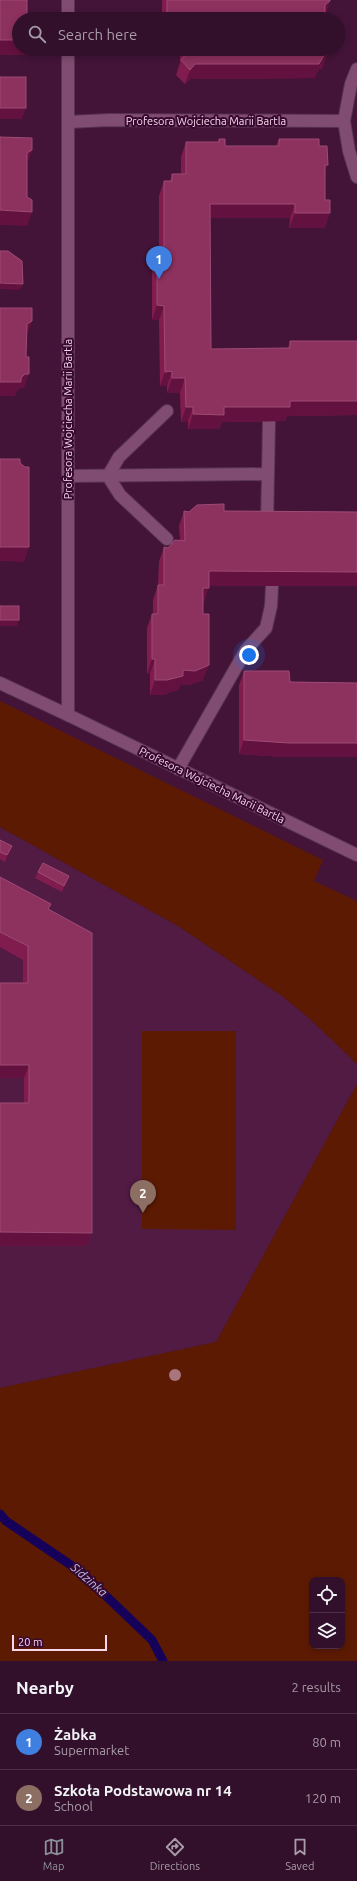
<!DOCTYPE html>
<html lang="en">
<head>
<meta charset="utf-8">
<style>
	body { margin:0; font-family:Ubuntu,sans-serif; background:#3d1d36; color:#f1f3f6 }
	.controls { position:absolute; right:12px; bottom:12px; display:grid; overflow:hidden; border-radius:8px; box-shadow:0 2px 6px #0003 }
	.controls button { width:36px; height:36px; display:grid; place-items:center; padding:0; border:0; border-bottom:1px solid #4d2f47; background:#320f2a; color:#f1f3f6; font:20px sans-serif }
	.scale { position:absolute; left:12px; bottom:10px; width:95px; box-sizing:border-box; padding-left:4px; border:2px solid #f6d7ec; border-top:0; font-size:11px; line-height:14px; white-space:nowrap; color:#f6d7ec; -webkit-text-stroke:3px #38092e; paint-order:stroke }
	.you { position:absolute; left:249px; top:655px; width:14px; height:14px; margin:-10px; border:3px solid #fff; border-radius:50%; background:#1a73e8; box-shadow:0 0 0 6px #1a73e833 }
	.badge { display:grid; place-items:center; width:26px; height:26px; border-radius:50%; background:#8c9099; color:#fff; font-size:13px; font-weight:700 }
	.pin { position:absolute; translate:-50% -33px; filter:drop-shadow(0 1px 2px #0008) }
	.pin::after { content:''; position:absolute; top:21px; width:14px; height:12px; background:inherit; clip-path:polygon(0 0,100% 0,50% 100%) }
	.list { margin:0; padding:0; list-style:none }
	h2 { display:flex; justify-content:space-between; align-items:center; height:52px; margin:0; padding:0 16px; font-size:17px }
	h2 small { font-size:13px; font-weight:400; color:#a89ca8 }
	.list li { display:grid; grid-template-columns:26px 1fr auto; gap:12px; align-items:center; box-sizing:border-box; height:56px; padding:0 16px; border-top:1px solid #4d2f47 }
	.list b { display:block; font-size:15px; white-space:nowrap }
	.list p { margin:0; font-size:13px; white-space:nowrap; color:#a89ca8 }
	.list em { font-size:13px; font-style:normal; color:#a89ca8 }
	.icon { flex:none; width:22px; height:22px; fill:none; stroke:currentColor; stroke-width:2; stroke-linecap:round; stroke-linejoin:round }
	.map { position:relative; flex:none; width:357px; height:1661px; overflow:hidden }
	.search { position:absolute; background:#320f2a; box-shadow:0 2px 6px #0003; left:12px; right:12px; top:12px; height:44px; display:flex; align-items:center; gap:10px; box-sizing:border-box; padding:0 14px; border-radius:22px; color:#a89ca8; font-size:15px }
	.sheet { height:164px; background:#320f2a }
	nav { display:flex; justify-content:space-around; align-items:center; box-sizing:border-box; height:56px; border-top:1px solid #4d2f47; background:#320f2a; font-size:11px; color:#a89ca8 }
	nav a { display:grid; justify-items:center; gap:2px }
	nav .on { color:#8c9099 }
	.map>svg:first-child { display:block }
</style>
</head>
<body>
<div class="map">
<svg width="357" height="1661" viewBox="0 0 357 1661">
	<rect width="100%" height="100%" fill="#431438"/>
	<polygon fill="#511b44" points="0,827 178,926 282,996 309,1018 357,1064 357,1084 216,1342 0,1388"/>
	<g fill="#5d1a03" fill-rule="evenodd">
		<polygon points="0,701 323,860 314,881 357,901 357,1064 309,1018 282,996 178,926 0,827"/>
		<polygon points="142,1031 236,1031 236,1230 142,1229"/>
		<path d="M357 1084V1661H0V1388L216 1342ZM312 1580H342V1646H312Z"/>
	</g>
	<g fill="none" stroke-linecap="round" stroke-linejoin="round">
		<polyline stroke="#15005a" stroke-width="9" points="0,1514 6,1521 81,1572 152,1640 163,1661"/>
		<defs>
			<g id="lane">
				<polyline points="68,476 268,474"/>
				<polyline points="267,526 269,421"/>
				<polyline points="167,539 120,495 108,476 119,457 167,411"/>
				<polyline points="178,769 246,650 266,628 271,606 272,586"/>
			</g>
			<g id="street">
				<polyline points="68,0 68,19"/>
				<polyline points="344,121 351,84 357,69"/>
				<polyline points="68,122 109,120 344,121 349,151 357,177"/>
				<polyline points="0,683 68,715 68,49"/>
				<polyline points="68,715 357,855"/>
			</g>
		</defs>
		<use href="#lane" stroke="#593450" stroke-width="14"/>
		<use href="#street" stroke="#593450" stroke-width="14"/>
		<use href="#lane" stroke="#804c71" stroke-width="12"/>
		<use href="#street" stroke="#804c71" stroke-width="12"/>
	</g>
	<circle fill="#a9757c" cx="175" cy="1375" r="6"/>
	<g fill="#811d4e">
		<polygon points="162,0 330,0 325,16 325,19 162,19"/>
		<polygon points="180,49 327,49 322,69 319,69 314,78 190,79 185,84 176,75 180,63"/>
		<polygon points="219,139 225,146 276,146 279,139 319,146 325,173 325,228 289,228 290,218 210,218 211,349 288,348 290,341 357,341 357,415 287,416 285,421 222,422 219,429 188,429 188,421 181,422 180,393 167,393 167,386 160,386 159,320 152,320 152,261 157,247 159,247 159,196 164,181 170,181 172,174 181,174 181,157 186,142 218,142"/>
		<polygon points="184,511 189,512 224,511 357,512 357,586 209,586 204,602 203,602 203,680 190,685 180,685 178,690 162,695 150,695 150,674 147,674 147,628 152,614 153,614 153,600 158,585 159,562 164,547 168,548 180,540 179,526"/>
		<polygon points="244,671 290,682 357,683 357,757 284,757 239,754 239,685"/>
		<polygon points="0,840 12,846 10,852 5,862 0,859"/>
		<polygon points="38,872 69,876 67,882 62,892 35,878"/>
		<polygon points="0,877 49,909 87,1246 24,1103 24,1078 0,1078 0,983 23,983 23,960 0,947"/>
	</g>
	<g fill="#63113e">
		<polygon points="330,1 325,16 325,5"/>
		<polygon points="0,40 19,40 19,49 30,49 28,55 0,55"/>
		<polygon points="327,55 322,69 319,69 314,78 190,79 185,84 190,70 195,64"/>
		<polygon points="0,108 26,108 22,119 0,119"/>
		<polygon points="32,150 27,164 27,153"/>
		<polygon points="325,165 328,165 322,179"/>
		<polygon points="210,204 295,204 290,218 205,218"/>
		<polygon points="0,210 32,212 27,226 0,225"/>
		<polygon points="295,213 330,213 325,228 289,228"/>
		<polygon points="0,283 23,284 20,290 0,289"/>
		<polygon points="157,305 164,306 159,320 152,320"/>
		<polygon points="32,321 27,335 22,338 27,324"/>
		<polygon points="172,371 167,386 160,386 165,372"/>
		<polygon points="25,374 29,374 24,388 20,388 17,391 15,396 0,396 0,382 21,378"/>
		<polygon points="172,378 185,378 180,393 167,393"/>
		<polygon points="290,401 357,401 357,415 287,416 285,421 222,422 219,429 188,429 193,414 224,407"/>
		<polygon points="186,407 193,407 188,421 181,422"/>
		<polygon points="0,547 29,547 24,562 0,561"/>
		<polygon points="209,571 357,572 357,586 204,586"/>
		<polygon points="203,588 209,588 204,602 198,602"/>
		<polygon points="0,620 19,620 17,626 0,626"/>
		<polygon points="152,659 155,659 150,674 147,674"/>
		<polygon points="209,665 203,680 190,685 180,685 178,690 162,695 150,695 155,680 183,670"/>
		<polygon points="244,740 357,743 357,757 284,757 239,754"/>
		<polygon points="12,846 10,852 5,862 7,855"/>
		<polygon points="69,876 67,882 62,892 64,886"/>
		<polygon points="0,1065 29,1065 24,1078 0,1078"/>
		<polygon points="0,1232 92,1233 87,1246 0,1246"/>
	</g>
	<g fill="#8d315f" stroke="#9e4b75">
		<polygon points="0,0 27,0 27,19 19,19 19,40 0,40"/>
		<polygon points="167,0 330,0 330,1 325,5 325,19 167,19"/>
		<polygon points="185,49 327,49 327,55 324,55 319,64 195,64 190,70 181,60 186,54"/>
		<rect x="0" y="77" width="26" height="31"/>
		<polygon points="0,137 32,138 32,150 27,153 27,197 32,200 32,212 0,210"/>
		<polygon points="219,139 225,139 225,146 279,146 279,139 319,139 319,146 327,146 328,165 325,165 325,200 330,200 330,213 295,213 295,204 210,204 211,349 290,348 290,341 357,341 357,401 290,401 290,407 224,407 224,415 193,414 193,407 186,407 185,378 172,378 172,371 165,372 164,306 157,305 157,247 164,247 164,181 172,181 172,174 186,174 186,142 219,142"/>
		<polygon points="0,251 8,251 22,261 23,284 0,283"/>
		<polygon points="0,308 32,308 32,321 27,324 26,357 29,357 29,374 25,374 21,378 21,382 0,382"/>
		<polygon points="0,459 20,459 20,463 25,467 29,467 29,547 0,547"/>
		<polygon points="224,504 224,511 357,512 357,572 209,571 209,588 203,588 203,614 209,614 209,665 195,671 183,670 183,676 167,680 155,680 155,659 152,659 152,614 158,614 158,585 164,585 164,547 168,548 175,540 185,541 184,511 189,512 197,505"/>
		<rect x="0" y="606" width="19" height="14"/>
		<polygon points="244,671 289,671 290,682 357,683 357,743 289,743 244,740"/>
		<polygon points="0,840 12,846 7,855 0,852"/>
		<polygon points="43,863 69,876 64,886 38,872"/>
		<polygon points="0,877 51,904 48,909 92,933 92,1233 0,1232 0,1103 29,1103 29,1065 0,1065 0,983 28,983 28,946 0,932"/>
	</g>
	<g text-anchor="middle" stroke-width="4" stroke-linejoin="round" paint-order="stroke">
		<g font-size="11" fill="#f6d7ec" stroke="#38092e">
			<text x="206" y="125">Profesora Wojciecha Marii Bartla</text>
			<text transform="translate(68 419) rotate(-90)" y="4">Profesora Wojciecha Marii Bartla</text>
			<text transform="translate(212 785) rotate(26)" y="4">Profesora Wojciecha Marii Bartla</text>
		</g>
		<g font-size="12" font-style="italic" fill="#bac1f2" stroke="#38092e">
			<text transform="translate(89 1580) rotate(41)" y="4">Sidzinka</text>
		</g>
	</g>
</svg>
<div class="controls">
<button><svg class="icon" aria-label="locate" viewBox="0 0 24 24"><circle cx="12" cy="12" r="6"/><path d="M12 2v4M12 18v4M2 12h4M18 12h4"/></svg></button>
<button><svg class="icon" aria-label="layers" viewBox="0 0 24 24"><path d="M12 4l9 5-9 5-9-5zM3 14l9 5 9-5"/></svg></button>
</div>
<div class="scale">20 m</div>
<div class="you"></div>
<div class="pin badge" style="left:159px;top:279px;background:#3f7fe0">1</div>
<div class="pin badge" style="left:143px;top:1213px;background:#8d6e63">2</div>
<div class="search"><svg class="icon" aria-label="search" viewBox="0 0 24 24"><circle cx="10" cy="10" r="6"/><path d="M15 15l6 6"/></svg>Search here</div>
</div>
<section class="sheet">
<h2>Nearby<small>2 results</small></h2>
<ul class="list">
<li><span class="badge" style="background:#3f7fe0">1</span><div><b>Żabka</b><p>Supermarket</p></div><em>80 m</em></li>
<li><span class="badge" style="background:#8d6e63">2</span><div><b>Szkoła Podstawowa nr 14</b><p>School</p></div><em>120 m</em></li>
</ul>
</section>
<nav>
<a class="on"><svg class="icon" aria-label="map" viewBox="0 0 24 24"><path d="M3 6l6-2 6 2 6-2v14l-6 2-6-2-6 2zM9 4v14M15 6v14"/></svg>Map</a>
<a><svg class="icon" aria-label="directions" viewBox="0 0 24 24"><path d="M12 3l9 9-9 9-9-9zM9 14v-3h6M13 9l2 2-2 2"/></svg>Directions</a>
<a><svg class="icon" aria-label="saved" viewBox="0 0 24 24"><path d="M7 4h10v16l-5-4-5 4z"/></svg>Saved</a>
</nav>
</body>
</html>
